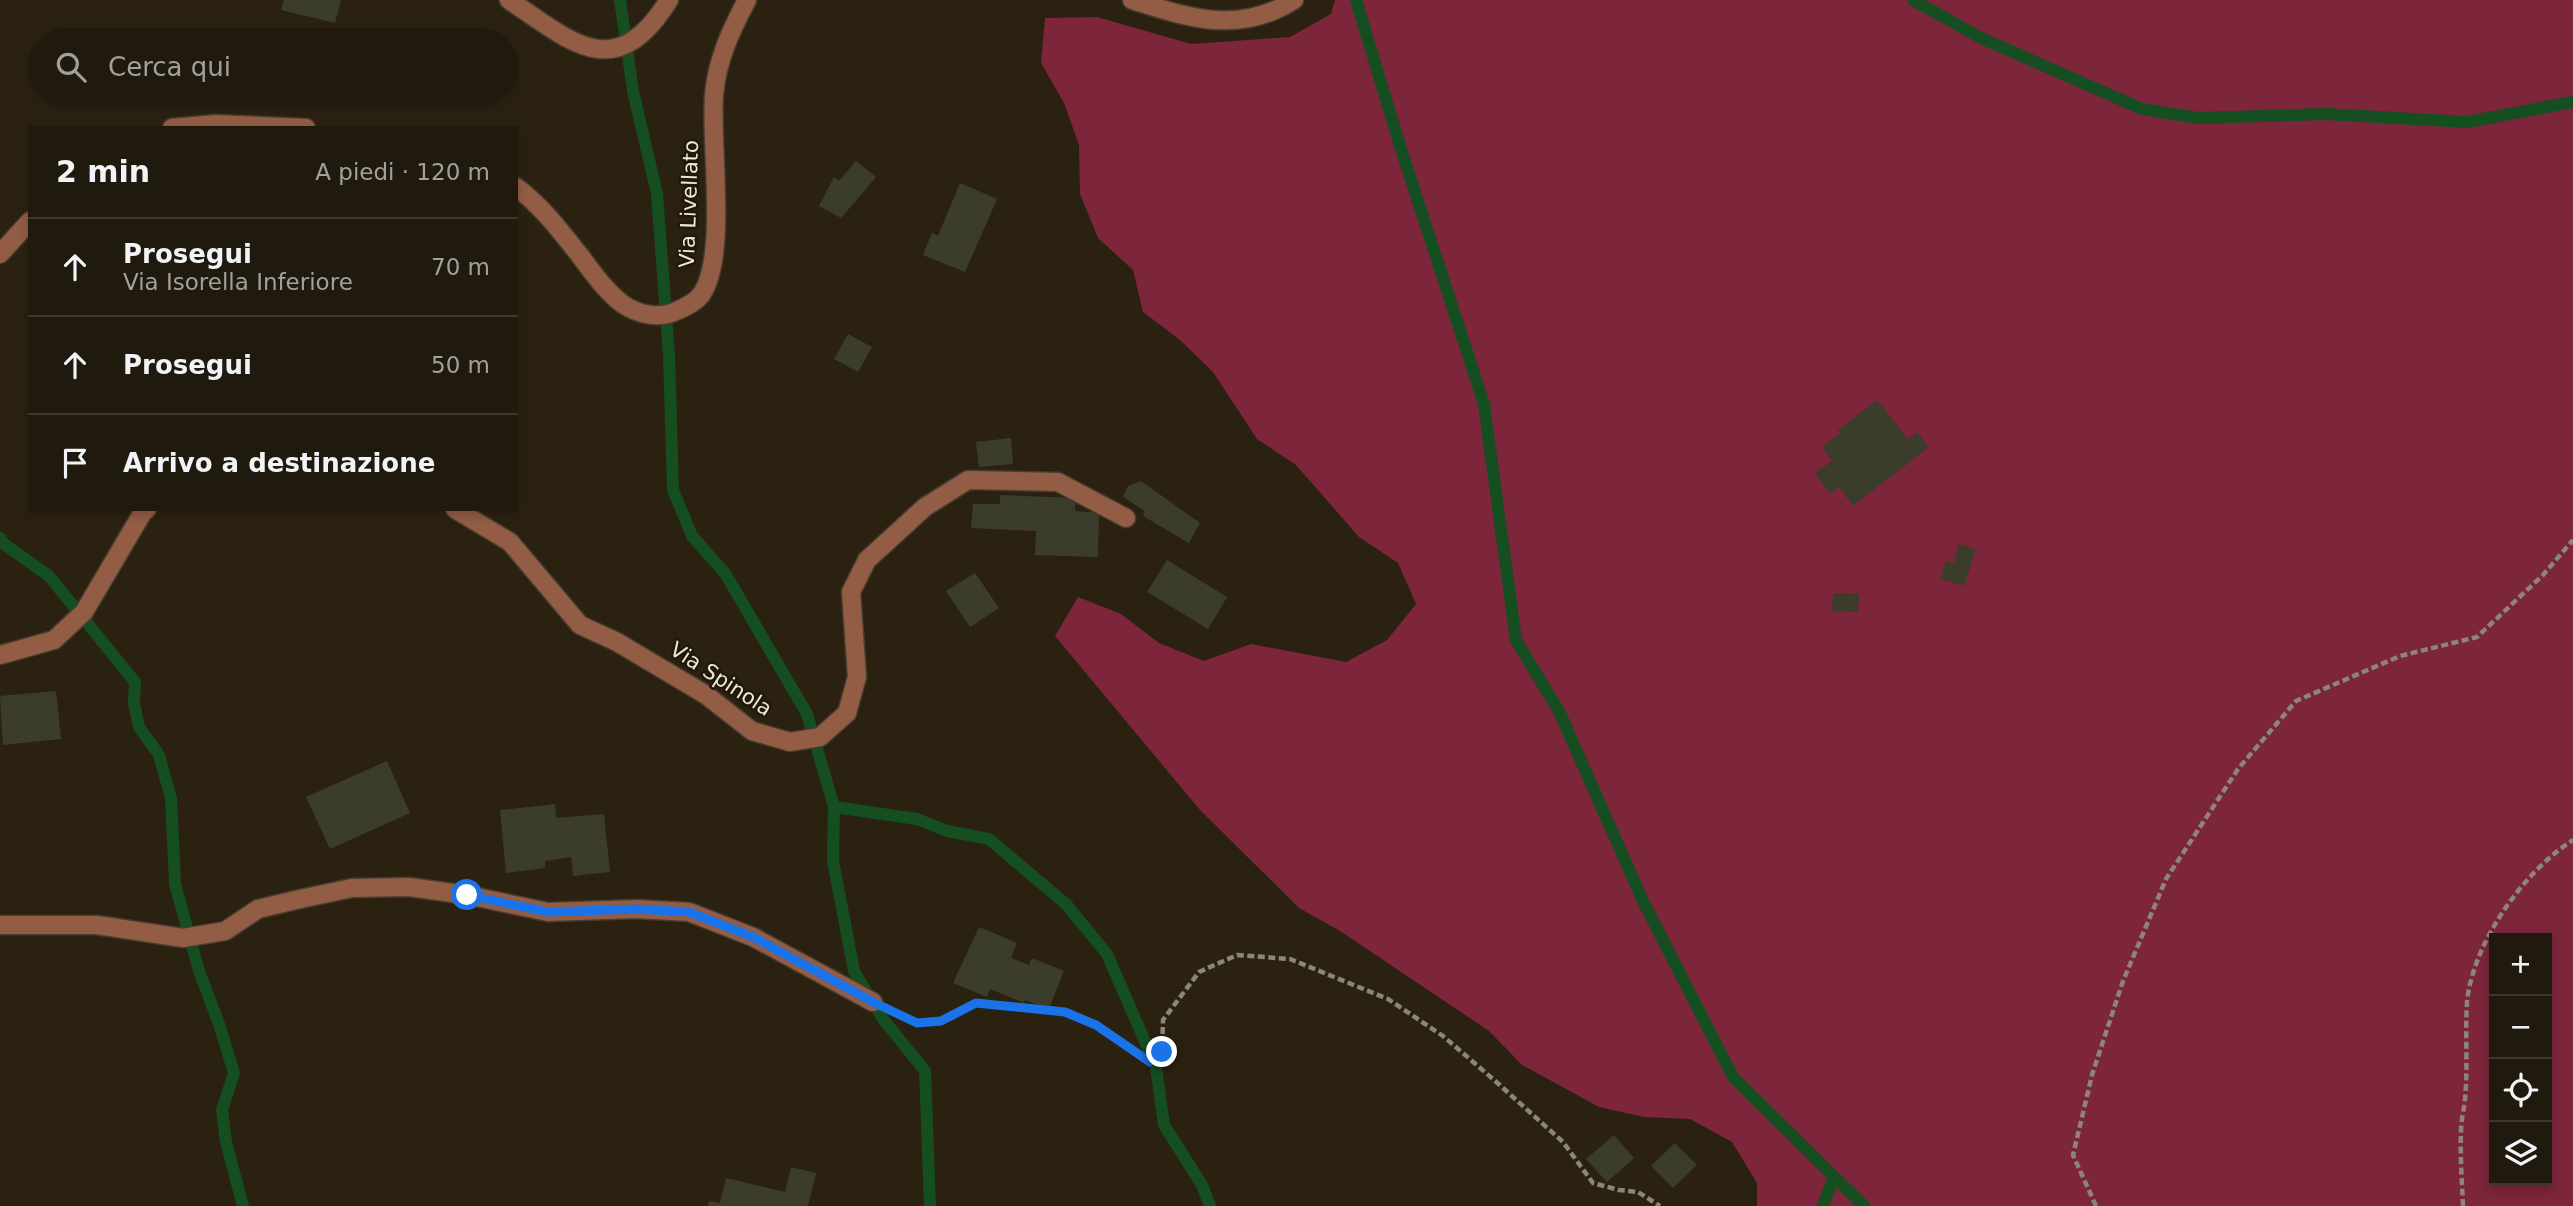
<!DOCTYPE html>
<html lang="it">
<head>
<meta charset="utf-8">
<style>
	body { margin:0; font-family:"DejaVu Sans",sans-serif; background:#2d261b; color:#f1f3f6 }
	.controls { position:absolute; right:21px; bottom:21px; display:grid; overflow:hidden; border-radius:0px; box-shadow:0 4px 10px #0003 }
	.controls button { width:63px; height:63px; display:grid; place-items:center; padding:0; border:0; border-bottom:2px solid #3d382e; background:#20190d; color:#f1f3f6; font:35px sans-serif }
	.stop { position:absolute; width:21px; height:21px; margin:-16px; border:5px solid #1a73e8; border-radius:50%; background:#fff }
	.stop.end { background:#1a73e8; border-color:#fff; box-shadow:0 2px 7px #0008 }
	.list { margin:0; padding:0; list-style:none }
	h2 { display:flex; justify-content:space-between; align-items:center; height:91px; margin:0; padding:0 28px; font-size:30px }
	h2 small { font-size:23px; font-weight:400; color:#a2a09d }
	.list li { display:grid; grid-template-columns:46px 1fr auto; gap:21px; align-items:center; box-sizing:border-box; height:98px; padding:0 28px; border-top:2px solid #3d382e }
	.list b { display:block; font-size:26px; white-space:nowrap }
	.list p { margin:0; font-size:23px; white-space:nowrap; color:#a2a09d }
	.list em { font-size:23px; font-style:normal; color:#a2a09d }
	.icon { flex:none; width:38px; height:38px; fill:none; stroke:currentColor; stroke-width:2; stroke-linecap:round; stroke-linejoin:round }
	.map { position:relative; flex:none; width:2573px; height:1206px; overflow:hidden }
	.search { position:absolute; background:#20190d; box-shadow:0 4px 10px #0003; left:28px; top:28px; width:490px; height:77px; display:flex; align-items:center; gap:18px; box-sizing:border-box; padding:0 24px; border-radius:38px; color:#a2a09d; font-size:26px }
	.panel { position:absolute; background:#20190d; box-shadow:0 4px 10px #0003; left:28px; top:126px; width:490px; height:385px; border-radius:0px }
	.map>svg:first-child { display:block }
</style>
</head>
<body>
<div class="map">
<svg width="2573" height="1206" viewBox="0 0 2573 1206">
	<rect width="100%" height="100%" fill="#2b2111"/>
	<path fill="#7c253b" fill-rule="evenodd" d="M1335 0H2573V1206H1757V1183L1732 1142 1690 1119 1644 1117 1599 1107 1522 1065 1489 1031 1340 931 1299 908 1200 810 1055 636 1078 597 1121 614 1159 643 1204 661 1251 644 1346 662 1387 640 1416 604 1398 563 1359 537 1296 465 1257 439 1213 372 1180 340 1143 312 1133 270 1098 238 1080 194 1079 145 1064 103 1041 63 1045 18 1097 17 1191 44 1290 37 1331 14ZM2494 938H2547V1180H2494Z"/>
	<g fill="none" stroke-linecap="round" stroke-linejoin="round">
		<g stroke="#154e20" stroke-width="12">
			<polyline points="620,0 633,91 657,194 669,355 673,490 692,536 725,573 807,714 834,807 833,861 854,971 883,1019 925,1071 930,1206"/>
			<polyline points="1356,0 1401,149 1484,404 1516,640 1559,711 1643,901 1733,1077 1864,1206"/>
			<polyline points="1913,0 1981,38 2142,109 2198,118 2326,114 2467,122 2573,102"/>
			<polyline points="0,538 4,544 49,576 135,682 134,703 139,727 159,755 171,798 175,884 199,971 219,1024 234,1073 222,1110 226,1142 243,1206"/>
			<polyline points="834,807 917,819 947,831 989,839 1066,904 1107,954 1156,1067 1164,1125 1202,1185 1210,1206"/>
			<polyline points="1823,1206 1834,1177"/>
		</g>
	</g>
	<g fill="#3b3d2a">
		<polygon points="284,0 341,0 335,23 281,10"/>
		<polygon points="856,161 876,177 841,218 819,206 834,177 839,181"/>
		<polygon points="960,183 997,199 965,272 923,255 932,233 938,236"/>
		<polygon points="848,334 872,347 858,372 834,359"/>
		<polygon points="1877,400 1908,439 1917,432 1929,447 1853,506 1839,487 1830,494 1815,473 1832,461 1822,447 1840,433 1838,430"/>
		<polygon points="1011,438 1013,464 979,467 976,442"/>
		<polygon points="1141,481 1200,523 1189,543 1143,516 1145,511 1123,497 1128,486"/>
		<polygon points="1000,495 1076,498 1075,511 1099,513 1098,557 1035,555 1036,531 971,528 973,504 1000,504"/>
		<polygon points="1959,544 1976,549 1964,586 1940,579 1946,561 1954,563"/>
		<polygon points="1167,560 1227,597 1208,629 1147,592"/>
		<polygon points="975,573 999,608 970,627 946,591"/>
		<polygon points="1833,593 1859,594 1858,612 1832,611"/>
		<polygon points="56,691 61,739 3,745 0,696"/>
		<polygon points="387,761 410,813 330,849 306,797"/>
		<polygon points="555,804 556,818 604,814 610,872 573,876 571,857 545,861 545,868 506,873 500,810"/>
		<polygon points="979,927 1017,943 1011,958 1029,965 1032,958 1064,971 1049,1009 1025,1000 1024,1003 990,989 987,997 953,983"/>
		<polygon points="1614,1135 1634,1158 1607,1182 1586,1159"/>
		<polygon points="1675,1143 1697,1165 1673,1188 1651,1166"/>
		<polygon points="791,1167 816,1173 808,1206 708,1206 709,1201 720,1203 726,1178 785,1192"/>
	</g>
	<g fill="none" stroke-linecap="round" stroke-linejoin="round">
		<defs>
			<g id="minor">
				<path d="M509 0C572 42 615 86 669 0"/>
				<path d="M1132 0C1189 18 1239 35 1294 0"/>
				<polyline points="172,128 216,124 306,128"/>
				<path d="M516 187C542 206 562 233 581 257 593 273 607 293 624 305 638 314 658 319 674 312 684 308 695 303 701 295 728 257 710 144 714 95 717 60 731 30 747 0"/>
				<polyline points="0,254 30,221"/>
				<polyline points="455,509 510,542 580,625 617,642 706,695 752,731 790,742 820,737 847,713 857,677 851,592 867,560 925,507 968,480 1058,482 1126,518"/>
				<polyline points="0,655 54,640 84,612 143,512 147,509"/>
				<polyline points="0,925 97,925 183,938 225,931 258,909 300,899 352,888 409,887 467,895 548,912 637,909 689,912 753,937 873,1002"/>
			</g>
		</defs>
		<use href="#minor" stroke="#463d2e" stroke-width="21"/>
		<g stroke="#8d8577" stroke-width="4.5" stroke-dasharray="7 3.5" stroke-linecap="butt">
			<polyline points="899,1014 917,1022 941,1022 976,1003 1065,1012 1096,1025 1150,1061 1162,1052 1163,1020 1199,972 1237,955 1290,959 1388,999 1443,1036 1493,1079 1563,1142 1593,1183 1619,1190 1638,1192 1660,1206"/>
			<polyline points="2096,1206 2073,1155 2092,1075 2123,981 2166,879 2238,769 2296,701 2400,656 2477,637 2543,575 2573,540"/>
			<path d="M2463 1206C2462 1181 2460 1156 2461 1131 2461 1120 2464 1110 2465 1099 2468 1067 2465 1034 2467 1002 2473 943 2523 872 2573 840"/>
		</g>
		<use href="#minor" stroke="#935c45" stroke-width="18"/>
	</g>
	<g fill="none" stroke-linecap="round" stroke-linejoin="round">
		<polyline stroke="#1a73e8" stroke-width="9" points="467,895 548,912 637,909 689,912 753,937 873,1002 917,1023 941,1021 976,1003 1065,1012 1096,1025 1150,1062 1162,1052"/>
	</g>
	<g text-anchor="middle" stroke-width="5" stroke-linejoin="round" paint-order="stroke">
		<g font-size="21" fill="#efe8dd" stroke="#221808">
			<text transform="translate(689 204) rotate(-88)" y="7">Via Livellato</text>
			<text transform="translate(721 679) rotate(33)" y="7">Via Spinola</text>
		</g>
	</g>
</svg>
<div class="controls">
<button>+</button>
<button>−</button>
<button><svg class="icon" aria-label="locate" viewBox="0 0 24 24"><circle cx="12" cy="12" r="6"/><path d="M12 2v4M12 18v4M2 12h4M18 12h4"/></svg></button>
<button><svg class="icon" aria-label="layers" viewBox="0 0 24 24"><path d="M12 4l9 5-9 5-9-5zM3 14l9 5 9-5"/></svg></button>
</div>
<div class="stop" style="left:467px;top:895px"></div>
<div class="stop end" style="left:1162px;top:1052px"></div>
<div class="search"><svg class="icon" aria-label="search" viewBox="0 0 24 24"><circle cx="10" cy="10" r="6"/><path d="M15 15l6 6"/></svg>Cerca qui</div>
<section class="panel">
<h2>2 min<small>A piedi · 120 m</small></h2>
<ul class="list">
<li><svg class="icon" aria-label="ahead" viewBox="0 0 24 24"><path d="M12 20V5M6 11l6-6 6 6"/></svg><div><b>Prosegui</b><p>Via Isorella Inferiore</p></div><em>70 m</em></li>
<li><svg class="icon" aria-label="ahead" viewBox="0 0 24 24"><path d="M12 20V5M6 11l6-6 6 6"/></svg><div><b>Prosegui</b></div><em>50 m</em></li>
<li><svg class="icon" aria-label="arrive" viewBox="0 0 24 24"><path d="M6 21V4h12l-3 4 3 4H6"/></svg><div><b>Arrivo a destinazione</b></div></li>
</ul>
</section>
</div>
</body>
</html>
